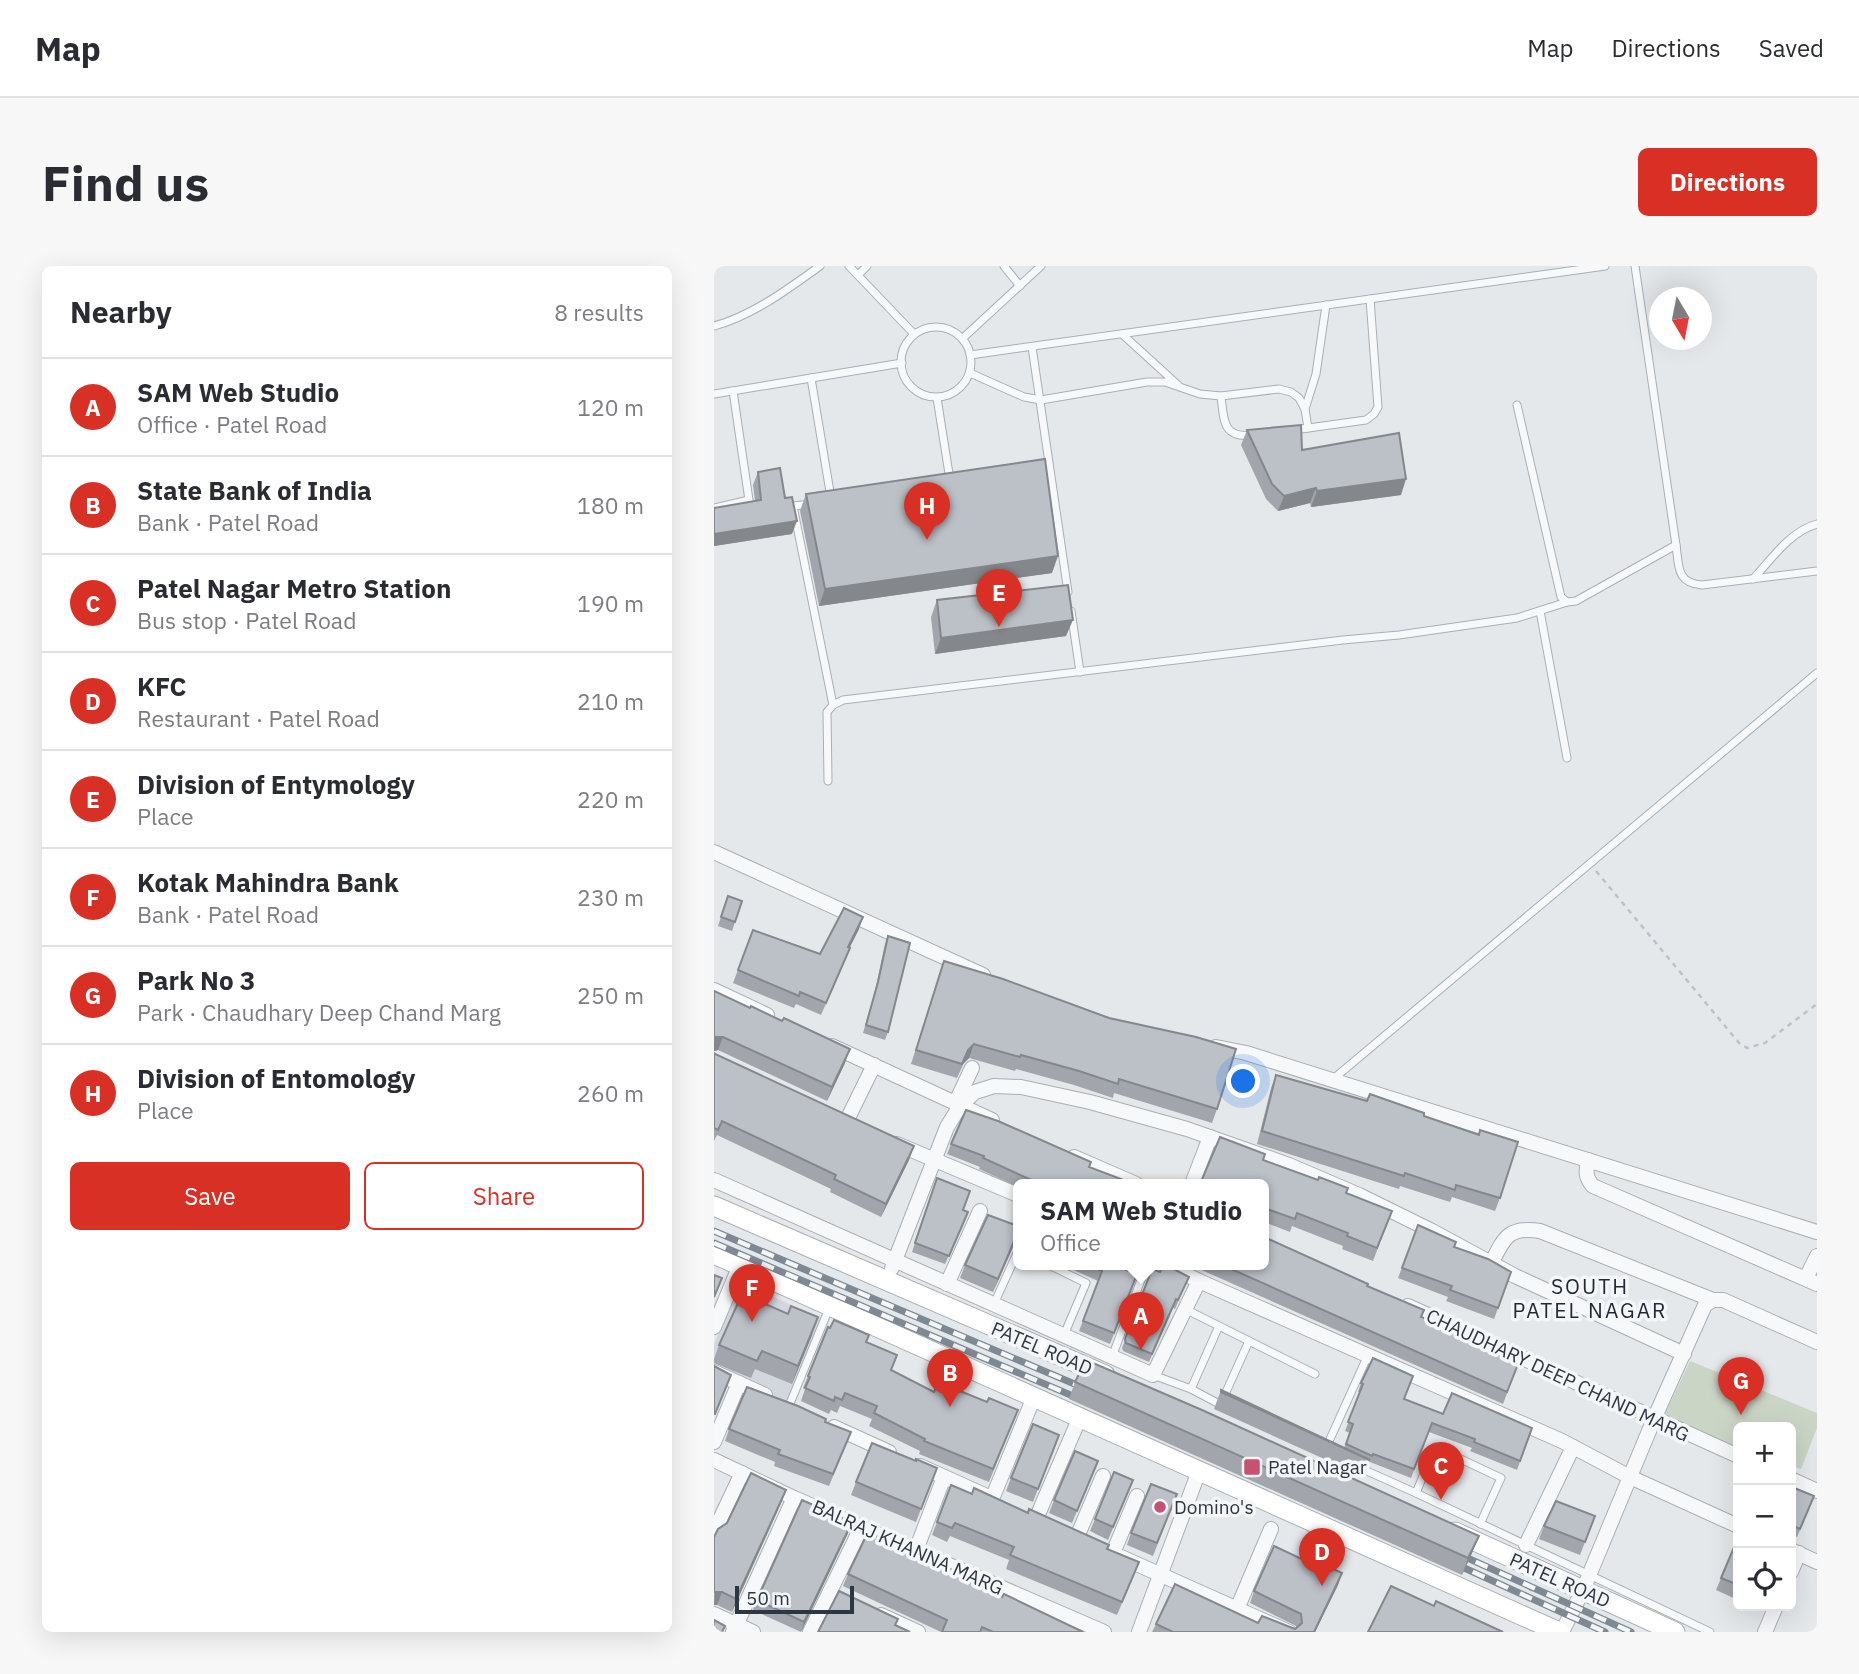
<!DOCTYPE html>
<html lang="en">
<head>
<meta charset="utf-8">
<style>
	body { margin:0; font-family:"IBM Plex Sans",sans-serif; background:#f7f7f7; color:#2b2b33 }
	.controls { position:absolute; right:21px; bottom:21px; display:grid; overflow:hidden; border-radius:10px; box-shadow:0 7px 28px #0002 }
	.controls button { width:63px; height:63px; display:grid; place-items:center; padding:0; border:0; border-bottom:2px solid #e1e1e2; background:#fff; color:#2b2b33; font:35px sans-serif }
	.compass { position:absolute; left:935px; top:21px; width:63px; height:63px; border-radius:50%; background:#fff; box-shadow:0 7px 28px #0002; rotate:170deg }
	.scale { position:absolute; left:21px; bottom:18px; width:119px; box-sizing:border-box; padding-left:7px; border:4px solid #2d3743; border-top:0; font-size:19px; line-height:24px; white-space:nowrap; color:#2d3743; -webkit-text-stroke:5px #f4f6f8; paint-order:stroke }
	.you { position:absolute; left:530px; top:816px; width:24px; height:24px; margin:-18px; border:5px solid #fff; border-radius:50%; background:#1a73e8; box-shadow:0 0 0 10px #1a73e833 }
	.badge { display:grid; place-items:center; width:46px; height:46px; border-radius:50%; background:#d93025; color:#fff; font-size:23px; font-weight:700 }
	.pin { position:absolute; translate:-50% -58px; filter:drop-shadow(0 2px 4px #0008) }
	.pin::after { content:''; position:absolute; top:37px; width:24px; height:21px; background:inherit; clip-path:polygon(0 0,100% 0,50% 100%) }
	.popup { position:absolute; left:299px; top:913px; width:256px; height:91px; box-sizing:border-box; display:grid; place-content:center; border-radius:10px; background:#fff; filter:drop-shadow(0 2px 5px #0005); font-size:23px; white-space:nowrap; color:#7c7c81 }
	.popup b { font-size:26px; color:#2b2b33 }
	.popup::after { content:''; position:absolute; left:50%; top:100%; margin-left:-14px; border:14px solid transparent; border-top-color:#fff }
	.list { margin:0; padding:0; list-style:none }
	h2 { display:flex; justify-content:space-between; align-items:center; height:91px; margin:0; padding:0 28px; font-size:30px }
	h2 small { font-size:23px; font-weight:400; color:#7c7c81 }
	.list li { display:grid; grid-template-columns:46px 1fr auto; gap:21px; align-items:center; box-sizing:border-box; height:98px; padding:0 28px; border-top:2px solid #e1e1e2 }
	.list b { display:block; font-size:26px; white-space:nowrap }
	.list p { margin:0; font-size:23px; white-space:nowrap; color:#7c7c81 }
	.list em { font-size:23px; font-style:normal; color:#7c7c81 }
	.actions { display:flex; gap:14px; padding:21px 28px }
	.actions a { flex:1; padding:16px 0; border:2px solid #d93025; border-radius:10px; text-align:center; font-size:24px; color:#d93025 }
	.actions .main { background:#d93025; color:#fff }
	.icon { flex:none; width:38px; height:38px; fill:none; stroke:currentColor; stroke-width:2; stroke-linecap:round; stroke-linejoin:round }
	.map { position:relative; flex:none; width:1103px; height:1366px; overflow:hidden; border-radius:10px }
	header { display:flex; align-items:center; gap:42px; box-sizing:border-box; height:98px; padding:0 35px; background:#fff; border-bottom:2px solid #e1e1e2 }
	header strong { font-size:33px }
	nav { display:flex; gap:38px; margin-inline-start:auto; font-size:24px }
	.intro { display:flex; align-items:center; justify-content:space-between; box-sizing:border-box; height:168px; padding:0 42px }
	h1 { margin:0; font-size:49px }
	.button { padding:18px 32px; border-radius:10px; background:#d93025; color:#fff; font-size:24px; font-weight:700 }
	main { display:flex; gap:42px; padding:0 42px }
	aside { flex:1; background:#fff; border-radius:10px; box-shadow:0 7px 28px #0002 }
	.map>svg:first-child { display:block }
</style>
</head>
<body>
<header>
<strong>Map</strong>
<nav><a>Map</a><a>Directions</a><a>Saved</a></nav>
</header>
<div class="intro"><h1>Find us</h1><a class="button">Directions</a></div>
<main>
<aside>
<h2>Nearby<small>8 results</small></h2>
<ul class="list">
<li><span class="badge">A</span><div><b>SAM Web Studio</b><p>Office · Patel Road</p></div><em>120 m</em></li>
<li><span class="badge">B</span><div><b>State Bank of India</b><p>Bank · Patel Road</p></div><em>180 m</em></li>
<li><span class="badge">C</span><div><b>Patel Nagar Metro Station</b><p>Bus stop · Patel Road</p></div><em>190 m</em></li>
<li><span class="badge">D</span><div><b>KFC</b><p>Restaurant · Patel Road</p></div><em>210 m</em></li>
<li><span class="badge">E</span><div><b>Division of Entymology</b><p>Place</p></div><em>220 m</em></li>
<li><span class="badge">F</span><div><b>Kotak Mahindra Bank</b><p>Bank · Patel Road</p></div><em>230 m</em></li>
<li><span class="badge">G</span><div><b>Park No 3</b><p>Park · Chaudhary Deep Chand Marg</p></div><em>250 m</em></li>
<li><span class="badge">H</span><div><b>Division of Entomology</b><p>Place</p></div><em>260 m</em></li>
</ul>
<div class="actions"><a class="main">Save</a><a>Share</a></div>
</aside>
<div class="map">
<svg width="1103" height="1366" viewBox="0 0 1103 1366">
	<rect width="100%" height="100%" fill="#e4e8eb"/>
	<polygon fill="#d2d7dd" points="27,1017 110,1053 72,1136 0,1104 0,1078"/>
	<polygon fill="#cbd5c6" points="976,1095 1103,1147 1103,1162 1087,1203 1077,1200 1077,1161 1024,1161 1024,1183 949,1152"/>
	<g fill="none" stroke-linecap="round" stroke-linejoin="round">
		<defs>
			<g id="lane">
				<polyline points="135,0 200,68"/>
				<polyline points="290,0 306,20"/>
				<path d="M921 0 962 279C965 300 962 317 988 319L1103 305"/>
				<polyline points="144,9 153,0"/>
				<path d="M0 60C38 50 74 23 106 0"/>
				<circle cx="222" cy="96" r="35"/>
				<polyline points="408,68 464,119"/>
				<polyline points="249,72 327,0"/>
				<polyline points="318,81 354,326"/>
				<polyline points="256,89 891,0"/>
				<polyline points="256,107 310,131 327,134 433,116 451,116 486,128 507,130 565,123 577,126 585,132 591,143 594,162"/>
				<polyline points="97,112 117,232"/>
				<polyline points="0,128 188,97"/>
				<path d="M507 130C510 156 509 173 540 169"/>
				<polyline points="223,132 236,214"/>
				<polyline points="803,139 847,331 853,336 862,335 962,279"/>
				<polyline points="591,143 602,108 612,39"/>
				<polyline points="580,164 652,154 660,148 664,141 656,33"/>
				<polyline points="97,238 79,240 119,439"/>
				<polyline points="0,242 35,234 19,125"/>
				<path d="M1039 313C1057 294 1076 265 1103 258"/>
				<polyline points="357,345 366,406"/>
				<polyline points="826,345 853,492"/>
				<polyline points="114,515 113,446 119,439 129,434 629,374 685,369 803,352 853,336"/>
				<polyline points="618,814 1103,407"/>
				<polyline points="333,998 372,1017 350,1069"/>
				<polyline points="280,1038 304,985"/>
				<polyline points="471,1043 601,1108"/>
				<polyline points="398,1091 433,998"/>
				<polyline points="439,1109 477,1123 509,1140"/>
				<polyline points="477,1123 505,1060"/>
				<polyline points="508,1135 535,1075"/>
				<polyline points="75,1140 116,1040"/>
				<polyline points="612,1182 654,1089"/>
				<polyline points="644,1201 702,1227 721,1181 787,1212 766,1258"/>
				<polyline points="702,1227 996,1366"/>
			</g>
			<g id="street">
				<polyline points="0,586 269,709"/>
				<polyline points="0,724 53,749"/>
				<polyline points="118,780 278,854"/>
				<polyline points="502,781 532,787 1103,966"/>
				<polyline points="241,838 258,802"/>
				<polyline points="133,854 160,799"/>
				<polyline points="183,878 304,929"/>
				<polyline points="360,891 422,918"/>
				<path d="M874 894C872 906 871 911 879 920L1103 1018"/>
				<polyline points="0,914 439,1109 485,1015 848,1175 916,1211 1024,1260"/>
				<polyline points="478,918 496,871"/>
				<polyline points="451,998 485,1015"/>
				<path d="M777 998C790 972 794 960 826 965L999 1034"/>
				<polyline points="178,1002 233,861 246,840 261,826 280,820 307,821 376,836 473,863 575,899 645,929 718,965 801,1010 970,1088"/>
				<polyline points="1092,1012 1103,990"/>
				<polyline points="233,1018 266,945"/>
				<polyline points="694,1040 1024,1190"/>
				<polyline points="0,1061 26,999"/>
				<polyline points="0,1106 51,1129"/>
				<polyline points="120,1161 175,1186"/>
				<polyline points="0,1176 25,1117"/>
				<polyline points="0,1194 80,1232 390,1366"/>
				<polyline points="206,1200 277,1232"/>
				<polyline points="1077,1213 1103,1225"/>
				<polyline points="278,1233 320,1131"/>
				<polyline points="322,1253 366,1151"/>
				<polyline points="0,1266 28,1207"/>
				<polyline points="363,1271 389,1210"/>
				<polyline points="812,1279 859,1181"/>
				<polyline points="202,1284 230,1211"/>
				<polyline points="1077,1284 1103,1296"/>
				<polyline points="399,1287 423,1230"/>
				<polyline points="407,1291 575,1366"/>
				<polyline points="1077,1306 1085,1287"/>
				<polyline points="523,1343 557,1263"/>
				<polyline points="0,1348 39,1366"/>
				<polyline points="167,1349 204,1366"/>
				<polyline points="19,1366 80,1232"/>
				<polyline points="96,1366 148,1260"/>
				<polyline points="425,1366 485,1205"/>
				<polyline points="848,1366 869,1324 940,1153 991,1039 999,1034 1009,1034 1103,1076"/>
				<polyline points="1051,1366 1062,1340"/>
			</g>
			<g id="secondary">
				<polyline points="0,940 391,1109"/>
				<polyline points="0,988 845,1366"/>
				<polyline points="741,1266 961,1366"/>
			</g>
		</defs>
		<use href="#lane" stroke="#a9afb5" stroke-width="9"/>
		<use href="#street" stroke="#a9afb5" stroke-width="16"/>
		<use href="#secondary" stroke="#a9afb5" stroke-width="21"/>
		<g stroke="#bec2c7" stroke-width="2.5" stroke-dasharray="5 5" stroke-linecap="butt">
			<polyline points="882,605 1026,778 1033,782 1051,777 1103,738"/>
			<polyline points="812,1334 818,1321"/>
		</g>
		<use href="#lane" stroke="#f7f8fa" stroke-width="7"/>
		<use href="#street" stroke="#f7f8fa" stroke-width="14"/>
		<use href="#secondary" stroke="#fff" stroke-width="19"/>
		<defs>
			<g id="rail">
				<polyline points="0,965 377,1125"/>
				<polyline points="0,977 373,1136"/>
				<polyline points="738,1285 917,1366"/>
				<polyline points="735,1295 891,1366"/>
			</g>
		</defs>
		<use href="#rail" stroke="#7e8994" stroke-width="7"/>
		<use href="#rail" stroke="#f4f6f8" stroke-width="4.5" stroke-dasharray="13" stroke-linecap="butt"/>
	</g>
	<g fill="#a2a6ac">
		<polygon points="533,164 588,184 687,229 597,241 596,237 564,245 552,233 527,179"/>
		<polygon points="44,206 71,232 78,268 0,280 0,242 41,235 39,219"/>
		<polygon points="92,228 338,307 105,340 86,245"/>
		<polygon points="223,334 352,370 221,388 217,351"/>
		<polygon points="14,630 28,635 18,665 4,660"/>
		<polygon points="145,663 135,682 131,694 107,749 82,738 80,742 19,717 39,664 106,688"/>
		<polygon points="174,670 174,766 171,774 149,767 161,725 171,678"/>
		<polygon points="230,695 503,843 498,857 400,827 399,832 360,819 302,803 301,805 255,792 249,798 243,812 197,798"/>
		<polygon points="0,725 131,797 113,835 4,784 0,785"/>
		<polygon points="0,787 195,894 167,951 116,926 117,923 3,869 0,875"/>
		<polygon points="562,809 653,835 710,850 786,932 781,945 738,931 736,936 686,920 685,923 543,878 557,822"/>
		<polygon points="237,878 375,901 414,918 304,918 304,921 265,903 266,901 233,888"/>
		<polygon points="549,894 632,927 678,945 659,995 628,983 629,980 578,960 576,966 550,956 550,918 486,918"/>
		<polygon points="223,912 249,944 251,954 231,998 198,986"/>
		<polygon points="704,959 740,981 797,1006 780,1053 732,1035 734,1031 684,1012"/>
		<polygon points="302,974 279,1026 246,1012 251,999"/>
		<polygon points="352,998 397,998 423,1008 396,1078 365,1065 384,1015 353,1001 354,999"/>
		<polygon points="474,998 550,998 653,1020 707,1051 808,1088 789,1138"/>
		<polygon points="438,1003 446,1006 475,1011 461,1043 459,1042 435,1096 409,1085 408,1082"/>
		<polygon points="74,1048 98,1069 78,1118 41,1103 37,1112 0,1097 0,1093 5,1079"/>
		<polygon points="153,1076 177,1104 220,1126 273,1136 304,1144 275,1216 205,1188 206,1185 155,1160 158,1153 126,1140 123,1147 117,1144 115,1148 87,1135 91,1123 89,1122 94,1110"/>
		<polygon points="361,1116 758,1287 748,1309 355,1133"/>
		<polygon points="647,1117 729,1148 818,1162 803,1204 756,1185 758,1182 715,1166 697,1212 656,1196 655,1199 654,1198 650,1211 500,1143 507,1124 630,1182 636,1167 631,1165 646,1126 644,1126"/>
		<polygon points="111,1156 132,1179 115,1220 60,1200 61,1196 11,1175 15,1163"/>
		<polygon points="345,1169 319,1236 292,1225 297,1212"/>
		<polygon points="202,1195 223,1202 202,1256 137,1229 142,1216"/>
		<polygon points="384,1195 358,1257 335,1247 340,1234"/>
		<polygon points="419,1214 394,1274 376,1265 381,1253"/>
		<polygon points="237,1219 394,1283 420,1309 403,1349 292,1303 295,1294 236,1270 233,1276 218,1269"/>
		<polygon points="72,1224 67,1237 18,1346 3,1339 0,1339 0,1271"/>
		<polygon points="1077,1225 1100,1230 1083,1271 1077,1269"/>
		<polygon points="463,1228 439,1290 413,1279 417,1267"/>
		<polygon points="881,1250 866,1289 825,1273 830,1260"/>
		<polygon points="138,1256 134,1267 87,1366 39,1344 43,1334"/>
		<polygon points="1024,1272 1024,1334 1002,1324"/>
		<polygon points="596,1297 628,1307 624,1319 601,1366 438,1366 442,1358 544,1357 581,1363 583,1362 582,1360 536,1337 540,1325"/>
		<polygon points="219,1298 288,1331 369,1366 227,1366 129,1320 134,1308"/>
	</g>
	<g fill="#84878c">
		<polygon points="692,213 687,229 597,241 603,225"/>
		<polygon points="602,222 596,237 564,245 570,230"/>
		<polygon points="83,255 78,268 0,280 0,268"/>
		<polygon points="344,290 338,307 105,340 111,323"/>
		<polygon points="359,354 352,370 221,388 227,372"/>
		<polygon points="149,651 145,663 130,693 134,681"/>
		<polygon points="0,771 9,771 4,784 0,785"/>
		<polygon points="260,778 255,792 249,798 243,812 254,784"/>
		<polygon points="136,783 131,797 113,835 118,821"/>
		<polygon points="200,880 195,894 167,951 172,938"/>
		<polygon points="304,966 302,974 279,1026 284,1013"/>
		<polygon points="104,1051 98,1069 78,1118 84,1100"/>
		<polygon points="72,1224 67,1237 18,1346 22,1333"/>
		<polygon points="138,1256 134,1267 87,1366 90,1356"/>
		<polygon points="765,1270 758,1287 748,1309 754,1292"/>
		<polygon points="628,1307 624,1319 601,1366 600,1366"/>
		<polygon points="8,1326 3,1339 0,1339 1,1327"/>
	</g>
	<g fill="#bcc1c8" stroke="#84878c" stroke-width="2">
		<polygon points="587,159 588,184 685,167 692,213 603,225 602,222 570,230 558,218 533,164"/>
		<polygon points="331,193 344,290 111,323 92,228"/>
		<polygon points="66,202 71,232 78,231 83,255 0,268 0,242 47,234 44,206"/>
		<polygon points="354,319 359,354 227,372 223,334"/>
		<polygon points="14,630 28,635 21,656 7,651"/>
		<polygon points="130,642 149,651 134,681 136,682 112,737 86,726 85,730 24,704 39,664 106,688"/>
		<polygon points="174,670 196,677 174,766 152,759 164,716"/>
		<polygon points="230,695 289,713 395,752 482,771 522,783 503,843 405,813 404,818 365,805 307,789 306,791 260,778 254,784 248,798 202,784"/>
		<polygon points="0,725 36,742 37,740 68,755 70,752 136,783 118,821 9,771 0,771"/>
		<polygon points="0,787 1,788 200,880 172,938 120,913 122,909 8,855 4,864 0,862"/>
		<polygon points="562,809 653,835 656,828 710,847 710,850 765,869 766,864 804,876 786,932 742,919 741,924 691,907 690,910 548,865"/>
		<polygon points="252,844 284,855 377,896 375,901 415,916 414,918 326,918 269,892 270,890 237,878"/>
		<polygon points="506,871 551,888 549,894 604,914 605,911 634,922 632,927 678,945 663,982 633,970 634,967 583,947 581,953 550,942 550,918 486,918"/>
		<polygon points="223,912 256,925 249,944 254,946 235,990 201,977"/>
		<polygon points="274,949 304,960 304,966 284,1013 251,999"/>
		<polygon points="704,959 742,976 740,981 774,993 797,1006 784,1042 736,1024 738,1020 688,1002"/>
		<polygon points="550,971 654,1018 653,1020 710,1044 707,1051 808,1088 793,1126 506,998 550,998"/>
		<polygon points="374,998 397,998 423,1008 400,1067 369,1055 388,1005"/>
		<polygon points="450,998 475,1011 464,1034 462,1033 438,1088 412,1077 411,1073 438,1003 446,1006"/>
		<polygon points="0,1009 8,1012 0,1031"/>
		<polygon points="28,1028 74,1048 77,1040 104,1051 84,1100 48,1085 43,1095 5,1079"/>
		<polygon points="120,1054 155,1069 152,1076 183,1089 177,1104 220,1126 224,1116 273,1136 275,1132 304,1144 279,1203 210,1175 211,1173 160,1147 163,1140 131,1127 128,1134 121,1131 120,1135 91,1122 96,1111 94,1110 114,1061 116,1062"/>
		<polygon points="659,1092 699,1110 690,1133 729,1148 738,1127 818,1162 806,1195 760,1176 761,1173 718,1157 700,1203 659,1188 658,1190 632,1178 639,1158 634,1156 649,1118 647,1117"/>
		<polygon points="372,1094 488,1144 765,1270 754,1292 361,1116"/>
		<polygon points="0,1100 17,1109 1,1148 0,1148"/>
		<polygon points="33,1121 84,1140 112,1153 111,1156 137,1166 119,1208 64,1188 66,1184 15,1163"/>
		<polygon points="507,1124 656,1194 507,1126"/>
		<polygon points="319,1158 345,1169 324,1223 297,1212"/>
		<polygon points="158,1177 202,1195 202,1193 223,1202 207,1243 142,1216"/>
		<polygon points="361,1185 384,1195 363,1245 340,1234"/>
		<polygon points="400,1206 419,1214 399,1261 381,1253"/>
		<polygon points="37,1207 72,1224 22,1333 8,1326 0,1326 0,1271 4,1263 13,1257"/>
		<polygon points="437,1218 463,1228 443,1277 417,1267"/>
		<polygon points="237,1219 258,1228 260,1222 314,1247 315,1243 395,1279 393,1283 425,1296 408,1336 296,1289 300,1281 241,1257 238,1262 223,1256"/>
		<polygon points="1078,1221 1100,1230 1086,1263 1077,1259 1077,1225"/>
		<polygon points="88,1234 138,1256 90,1356 43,1334"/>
		<polygon points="842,1235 881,1250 871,1276 830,1260"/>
		<polygon points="154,1266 219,1298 220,1295 251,1310 250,1313 288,1331 290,1328 369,1366 279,1366 268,1361 266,1366 228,1366 233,1354 134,1308"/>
		<polygon points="1024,1272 1024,1319 1007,1312"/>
		<polygon points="560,1280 596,1297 598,1293 628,1307 600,1366 459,1366 442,1358 461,1318 544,1357 548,1350 581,1363 588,1357 587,1348 540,1325"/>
		<polygon points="677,1320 720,1340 722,1335 789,1366 654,1366"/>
		<polygon points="125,1325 184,1353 181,1359 196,1366 104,1366"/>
		<polygon points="0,1354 11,1360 8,1366 0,1366"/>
	</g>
	<g fill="#c7526f" stroke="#f4f6f8" stroke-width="2.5">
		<rect x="529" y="1192" width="18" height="18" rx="3.5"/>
		<circle cx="446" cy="1241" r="7"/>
	</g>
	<g text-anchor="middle" stroke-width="7" stroke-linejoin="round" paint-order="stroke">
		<g font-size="19" fill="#2d3743" stroke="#f4f6f8">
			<text transform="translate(328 1082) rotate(23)" y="7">PATEL ROAD</text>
			<text transform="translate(844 1109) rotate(25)" y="7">CHAUDHARY DEEP CHAND MARG</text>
			<text transform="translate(194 1281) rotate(24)" y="7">BALRAJ KHANNA MARG</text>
			<text transform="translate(846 1314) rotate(24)" y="7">PATEL ROAD</text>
		</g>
		<g font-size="19" fill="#2d3743" stroke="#f4f6f8" text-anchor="start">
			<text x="554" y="1208">Patel Nagar</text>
			<text x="460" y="1248">Domino's</text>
		</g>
		<g font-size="21" letter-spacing="2" fill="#1f2834" stroke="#f4f6f8">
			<text x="876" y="1028">SOUTH<tspan x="876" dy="24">PATEL NAGAR</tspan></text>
		</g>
	</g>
</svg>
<div class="controls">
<button>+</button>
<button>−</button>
<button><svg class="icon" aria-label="locate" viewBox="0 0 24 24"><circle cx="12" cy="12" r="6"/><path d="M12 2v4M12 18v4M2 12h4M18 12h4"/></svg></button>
</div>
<svg class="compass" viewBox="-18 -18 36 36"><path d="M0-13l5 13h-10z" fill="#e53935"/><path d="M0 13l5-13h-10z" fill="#7c7c81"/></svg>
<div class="scale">50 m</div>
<div class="you"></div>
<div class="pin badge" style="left:427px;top:1084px">A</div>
<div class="popup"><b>SAM Web Studio</b>Office</div>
<div class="pin badge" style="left:236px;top:1141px">B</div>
<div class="pin badge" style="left:727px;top:1234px">C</div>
<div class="pin badge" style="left:608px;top:1320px">D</div>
<div class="pin badge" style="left:285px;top:361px">E</div>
<div class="pin badge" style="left:38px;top:1056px">F</div>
<div class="pin badge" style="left:1027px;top:1149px">G</div>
<div class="pin badge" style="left:213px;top:274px">H</div>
</div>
</main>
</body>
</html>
